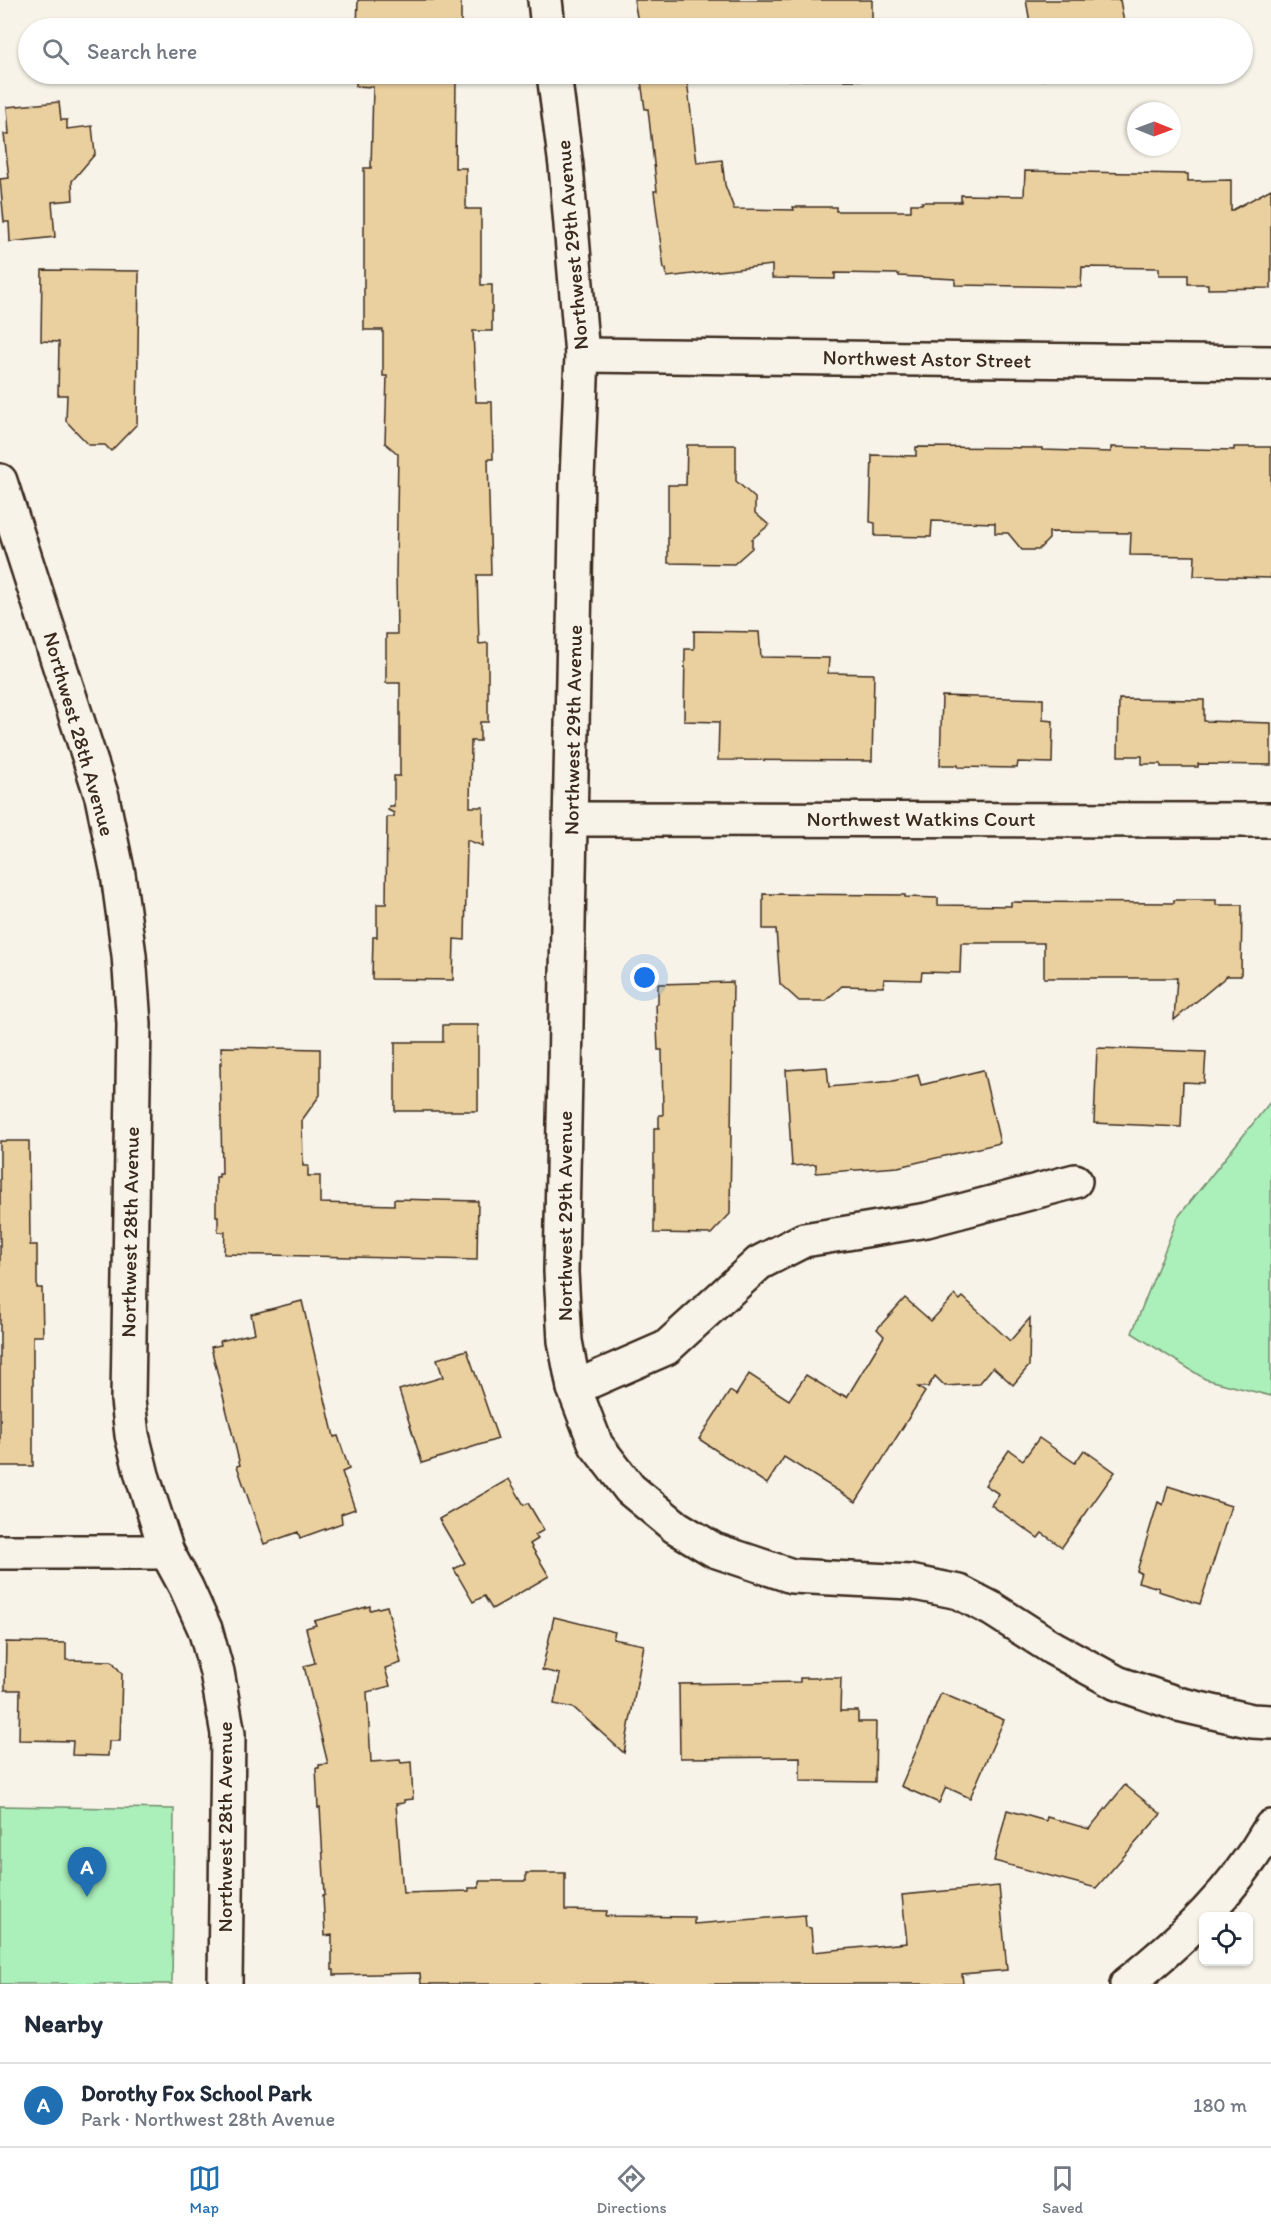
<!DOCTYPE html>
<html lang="en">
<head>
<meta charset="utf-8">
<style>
	body { margin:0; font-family:Itim,sans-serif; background:#f6f6f7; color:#1f2937 }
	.controls { position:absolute; right:18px; bottom:18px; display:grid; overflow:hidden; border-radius:9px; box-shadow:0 2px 4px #0004 }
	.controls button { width:54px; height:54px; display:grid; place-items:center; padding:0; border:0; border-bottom:2px solid #e0e1e3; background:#fff; color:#1f2937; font:30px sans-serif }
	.compass { position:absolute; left:1127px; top:102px; width:54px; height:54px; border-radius:50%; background:#fff; box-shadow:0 2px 4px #0004; rotate:91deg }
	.you { position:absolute; left:645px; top:978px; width:21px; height:21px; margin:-15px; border:4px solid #fff; border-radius:50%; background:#1a73e8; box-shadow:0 0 0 9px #1a73e833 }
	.badge { display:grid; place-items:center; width:39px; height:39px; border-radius:50%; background:#1f6fb2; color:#fff; font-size:20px; font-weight:700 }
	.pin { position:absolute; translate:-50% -50px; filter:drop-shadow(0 2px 3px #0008) }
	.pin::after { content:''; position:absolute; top:32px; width:21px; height:18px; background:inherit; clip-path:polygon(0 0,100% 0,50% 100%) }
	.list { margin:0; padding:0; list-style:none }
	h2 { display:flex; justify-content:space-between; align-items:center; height:78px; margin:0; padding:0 24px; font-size:26px }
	h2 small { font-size:20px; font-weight:400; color:#747a83 }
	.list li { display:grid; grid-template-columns:39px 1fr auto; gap:18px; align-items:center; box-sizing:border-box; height:84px; padding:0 24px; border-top:2px solid #e0e1e3 }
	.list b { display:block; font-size:22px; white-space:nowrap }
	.list p { margin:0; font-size:20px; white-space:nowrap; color:#747a83 }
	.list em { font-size:20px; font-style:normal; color:#747a83 }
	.icon { flex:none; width:33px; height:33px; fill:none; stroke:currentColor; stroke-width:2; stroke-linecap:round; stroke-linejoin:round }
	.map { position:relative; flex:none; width:1271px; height:1984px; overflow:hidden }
	.search { position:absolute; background:#fff; box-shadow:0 2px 4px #0004; left:18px; right:18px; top:18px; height:66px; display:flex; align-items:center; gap:15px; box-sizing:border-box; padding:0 21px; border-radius:33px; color:#747a83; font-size:22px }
	.sheet { height:162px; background:#fff }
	nav { display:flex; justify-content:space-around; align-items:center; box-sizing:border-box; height:84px; border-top:2px solid #e0e1e3; background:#fff; font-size:16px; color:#747a83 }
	nav a { display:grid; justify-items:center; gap:3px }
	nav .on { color:#1f6fb2 }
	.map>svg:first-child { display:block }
</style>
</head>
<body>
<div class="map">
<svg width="1271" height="1984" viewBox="0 0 1271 1984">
	<rect width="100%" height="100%" fill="#f7f3e8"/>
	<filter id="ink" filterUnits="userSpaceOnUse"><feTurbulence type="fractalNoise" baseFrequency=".0167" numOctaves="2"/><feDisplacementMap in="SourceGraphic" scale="12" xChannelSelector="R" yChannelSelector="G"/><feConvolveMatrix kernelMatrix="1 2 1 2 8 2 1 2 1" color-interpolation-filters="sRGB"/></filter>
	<g filter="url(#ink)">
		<g fill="#abefba" stroke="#738c6c" stroke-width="1.5">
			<polygon points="1271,1101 1271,1396 1205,1379 1132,1333 1178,1217"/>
			<polygon points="0,1806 174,1809 172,1984 0,1984"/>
		</g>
		<g fill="#ebd09f" stroke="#3b2a1e" stroke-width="1.5">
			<polygon points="358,0 461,0 461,28 357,28"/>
			<polygon points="634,0 872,0 872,28 639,28"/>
			<polygon points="1026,0 1120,0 1125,28 1031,28"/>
			<polygon points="356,74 461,74 461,76 456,76 455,168 466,168 466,209 481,209 481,285 492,285 492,331 473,331 476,402 492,402 493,459 488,459 491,575 477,575 479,644 488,643 488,722 480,722 480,741 471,741 470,807 483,807 483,846 467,840 465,940 454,939 453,980 372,979 373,937 377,937 377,904 386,904 387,817 394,817 394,813 388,810 389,806 394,806 394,776 400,776 400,683 386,683 386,634 397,634 396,574 398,454 385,443 387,376 383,376 383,330 364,330 364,168 371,168 373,87 356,86"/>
			<polygon points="640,74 740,74 687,80 697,163 722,160 725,185 734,209 794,210 793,207 836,207 836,211 911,211 911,204 922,204 922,202 961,202 961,195 1024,196 1025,171 1188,174 1188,181 1231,180 1231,211 1271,189 1271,288 1208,289 1208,284 1188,284 1188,275 1159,275 1159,268 1082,267 1081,287 955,285 955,279 899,276 899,274 835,273 835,279 772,278 772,265 667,277 666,269 664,269 654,191 657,191 648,109 645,109"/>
			<rect x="759" y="74" width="114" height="6"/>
			<polygon points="1039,74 1096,74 1080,77 1076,74 1040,80"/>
			<polygon points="59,102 61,120 67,120 67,129 92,126 95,154 72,181 73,200 52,202 55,237 10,242 9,222 4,222 0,179 9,178 4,134 9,134 7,107"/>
			<polygon points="42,270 139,271 137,424 111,451 105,445 89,445 66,421 67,395 58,395 59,342 41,341"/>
			<polygon points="687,445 736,445 736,481 755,498 755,513 769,525 752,539 752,548 734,564 668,563 668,485 686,485"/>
			<polygon points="916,447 1042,448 1042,450 1111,452 1111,447 1234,450 1234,447 1271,447 1271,578 1194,576 1195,556 1130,555 1131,533 1049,532 1049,539 1038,550 1022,550 1008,533 995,533 995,523 932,521 931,537 875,536 875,523 870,522 872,455 916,456"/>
			<polygon points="694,631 759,632 761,657 829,658 828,673 874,674 872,761 718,760 719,722 684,721 685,649 694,649"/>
			<polygon points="942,696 1043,699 1043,720 1053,721 1052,763 1018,762 1017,768 958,767 958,765 940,765"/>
			<polygon points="1119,699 1204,700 1204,721 1271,723 1271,765 1198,764 1198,767 1161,767 1161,764 1142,764 1142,756 1118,756"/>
			<polygon points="763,894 905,895 905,897 938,898 938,905 1011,906 1011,902 1174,903 1174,900 1216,900 1216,905 1242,905 1241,976 1227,976 1174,1020 1177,978 1044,978 1044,943 961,943 960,973 922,972 921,980 884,979 883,987 842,986 825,1001 799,1001 780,984 776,929 763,929"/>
			<polygon points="733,982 730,1214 711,1234 654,1233 654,1128 659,1128 659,1115 663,1115 662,1050 658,1050 656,1004 658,1004 658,984"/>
			<polygon points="443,1025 478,1025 478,1111 395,1111 395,1042 443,1042"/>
			<polygon points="221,1047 320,1049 320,1095 302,1120 303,1166 308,1166 308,1176 320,1176 320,1203 394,1205 394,1199 478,1201 477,1260 224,1254 225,1232 218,1232 218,1216 216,1216 216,1177 219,1177 219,1174 222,1174 220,1063 222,1064"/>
			<polygon points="1097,1048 1206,1052 1204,1083 1183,1082 1181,1127 1094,1123"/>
			<polygon points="827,1067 829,1087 893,1081 918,1075 921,1085 983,1070 1000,1143 898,1167 816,1173 816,1164 792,1166 786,1070"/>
			<polygon points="0,1141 29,1141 30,1245 37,1245 37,1288 42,1288 43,1336 33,1336 33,1466 0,1466"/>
			<polygon points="955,1295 960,1300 963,1297 1010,1341 1030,1318 1029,1366 1013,1385 993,1367 979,1384 945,1386 935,1376 928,1387 918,1387 925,1392 856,1502 784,1457 767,1484 699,1439 730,1391 736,1395 749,1374 789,1400 806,1375 840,1396 841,1394 847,1397 884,1336 877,1329 905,1298 931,1321"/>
			<polygon points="302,1301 334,1437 338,1436 349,1469 342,1472 355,1509 341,1514 342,1523 300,1538 298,1532 264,1544 237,1466 240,1465 211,1347 221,1345 220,1341 255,1333 251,1314"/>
			<polygon points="467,1350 498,1439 422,1463 399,1390 443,1377 437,1359"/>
			<polygon points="1039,1438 1075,1463 1084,1450 1115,1472 1062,1547 1042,1533 1038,1538 991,1505 999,1494 985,1485 1009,1450 1023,1460"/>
			<polygon points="509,1479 524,1505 528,1503 544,1530 535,1535 538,1539 530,1544 549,1576 492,1609 484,1596 473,1602 454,1569 465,1563 439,1519"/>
			<polygon points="1168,1486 1231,1506 1200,1604 1158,1591 1159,1588 1138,1582 1141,1573 1137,1571 1158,1502 1163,1505"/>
			<polygon points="370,1606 370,1610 387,1606 401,1663 385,1668 390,1686 367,1692 371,1762 400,1760 401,1763 411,1762 413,1799 404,1800 404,1803 396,1804 403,1893 469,1891 469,1888 479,1888 479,1881 526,1881 526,1873 565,1873 565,1910 607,1911 606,1916 694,1917 694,1924 805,1915 806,1927 811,1928 813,1952 907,1943 902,1895 999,1886 1007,1970 962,1974 963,1984 421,1984 420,1973 334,1975 334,1970 332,1970 332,1935 325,1936 323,1895 325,1895 320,1807 318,1808 316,1768 319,1768 319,1765 328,1764 304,1666 315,1663 306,1628 316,1625 314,1621"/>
			<polygon points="554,1617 615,1632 613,1639 644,1645 624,1753 574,1708 554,1704 560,1674 542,1670"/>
			<polygon points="6,1642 66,1643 66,1660 112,1661 122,1674 120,1741 109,1741 108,1756 72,1755 73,1741 19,1740 20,1690 5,1690"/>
			<polygon points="800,1678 841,1678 840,1711 858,1711 858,1722 876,1722 875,1782 800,1781 800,1757 680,1758 679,1684 800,1682"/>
			<polygon points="941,1693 1004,1720 970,1798 946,1787 939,1803 901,1786"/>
			<polygon points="1125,1785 1161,1814 1096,1888 994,1861 1007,1810 1046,1821 1047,1817 1089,1829"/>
		</g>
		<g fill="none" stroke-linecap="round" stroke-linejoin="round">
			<defs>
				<g id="minor">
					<polyline points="582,355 1271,363"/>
					<polyline points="572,819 1271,820"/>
					<polyline points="574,1388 666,1348 759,1263 804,1240 927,1220 1075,1181"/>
					<polyline points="0,1552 167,1552"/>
				</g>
				<g id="tertiary">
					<polyline points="545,0 548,28"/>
					<polyline points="554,74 566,166 582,355 577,479 561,1272 565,1341 574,1388 596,1445 630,1489 676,1527 714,1550 792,1576 910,1582 959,1592 992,1609 1053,1648 1117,1683 1178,1704 1252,1721 1271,1722"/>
					<polyline points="0,481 102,797 118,874 129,955 134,1024 128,1400 132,1435 142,1475 167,1552 186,1587 205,1629 217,1672 228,1734 225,1984"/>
					<path d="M1127 1984C1185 1937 1233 1892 1271 1827"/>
				</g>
			</defs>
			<use href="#minor" stroke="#3b2a1e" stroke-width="38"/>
			<use href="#tertiary" stroke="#3b2a1e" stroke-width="38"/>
			<use href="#minor" stroke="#f7f3e8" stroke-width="33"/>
			<use href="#tertiary" stroke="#f7f3e8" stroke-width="33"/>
		</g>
	</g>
	<g text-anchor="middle" stroke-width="4.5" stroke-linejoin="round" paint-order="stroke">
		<g font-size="21" fill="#3b2a1e" stroke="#f7f3e8">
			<text transform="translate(572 245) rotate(-95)" y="7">Northwest 29th Avenue</text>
			<text transform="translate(927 359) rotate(1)" y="7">Northwest Astor Street</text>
			<text transform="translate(573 730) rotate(-89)" y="7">Northwest 29th Avenue</text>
			<text transform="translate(79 734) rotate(74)" y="7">Northwest 28th Avenue</text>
			<text x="921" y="826">Northwest Watkins Court</text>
			<text transform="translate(565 1216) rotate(-90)" y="7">Northwest 29th Avenue</text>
			<text transform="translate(130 1232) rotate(-89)" y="7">Northwest 28th Avenue</text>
			<text transform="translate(225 1827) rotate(-90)" y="7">Northwest 28th Avenue</text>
		</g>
	</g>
</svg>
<div class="controls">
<button><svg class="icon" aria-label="locate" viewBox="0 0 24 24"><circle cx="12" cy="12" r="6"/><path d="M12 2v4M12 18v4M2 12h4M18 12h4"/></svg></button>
</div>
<svg class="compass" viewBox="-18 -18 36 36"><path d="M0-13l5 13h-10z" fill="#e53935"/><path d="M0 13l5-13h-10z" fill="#747a83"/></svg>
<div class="you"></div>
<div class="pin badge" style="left:87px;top:1897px">A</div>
<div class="search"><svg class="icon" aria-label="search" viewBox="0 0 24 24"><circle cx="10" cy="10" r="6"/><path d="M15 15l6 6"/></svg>Search here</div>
</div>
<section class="sheet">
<h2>Nearby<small></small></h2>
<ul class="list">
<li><span class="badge">A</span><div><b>Dorothy Fox School Park</b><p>Park · Northwest 28th Avenue</p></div><em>180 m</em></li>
</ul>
</section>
<nav>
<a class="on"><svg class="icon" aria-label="map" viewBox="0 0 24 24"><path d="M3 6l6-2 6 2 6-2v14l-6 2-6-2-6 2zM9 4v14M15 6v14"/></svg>Map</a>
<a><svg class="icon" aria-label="directions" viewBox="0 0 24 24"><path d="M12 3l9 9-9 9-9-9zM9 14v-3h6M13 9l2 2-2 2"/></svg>Directions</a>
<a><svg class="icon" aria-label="saved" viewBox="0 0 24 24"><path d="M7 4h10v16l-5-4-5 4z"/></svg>Saved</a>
</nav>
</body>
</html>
